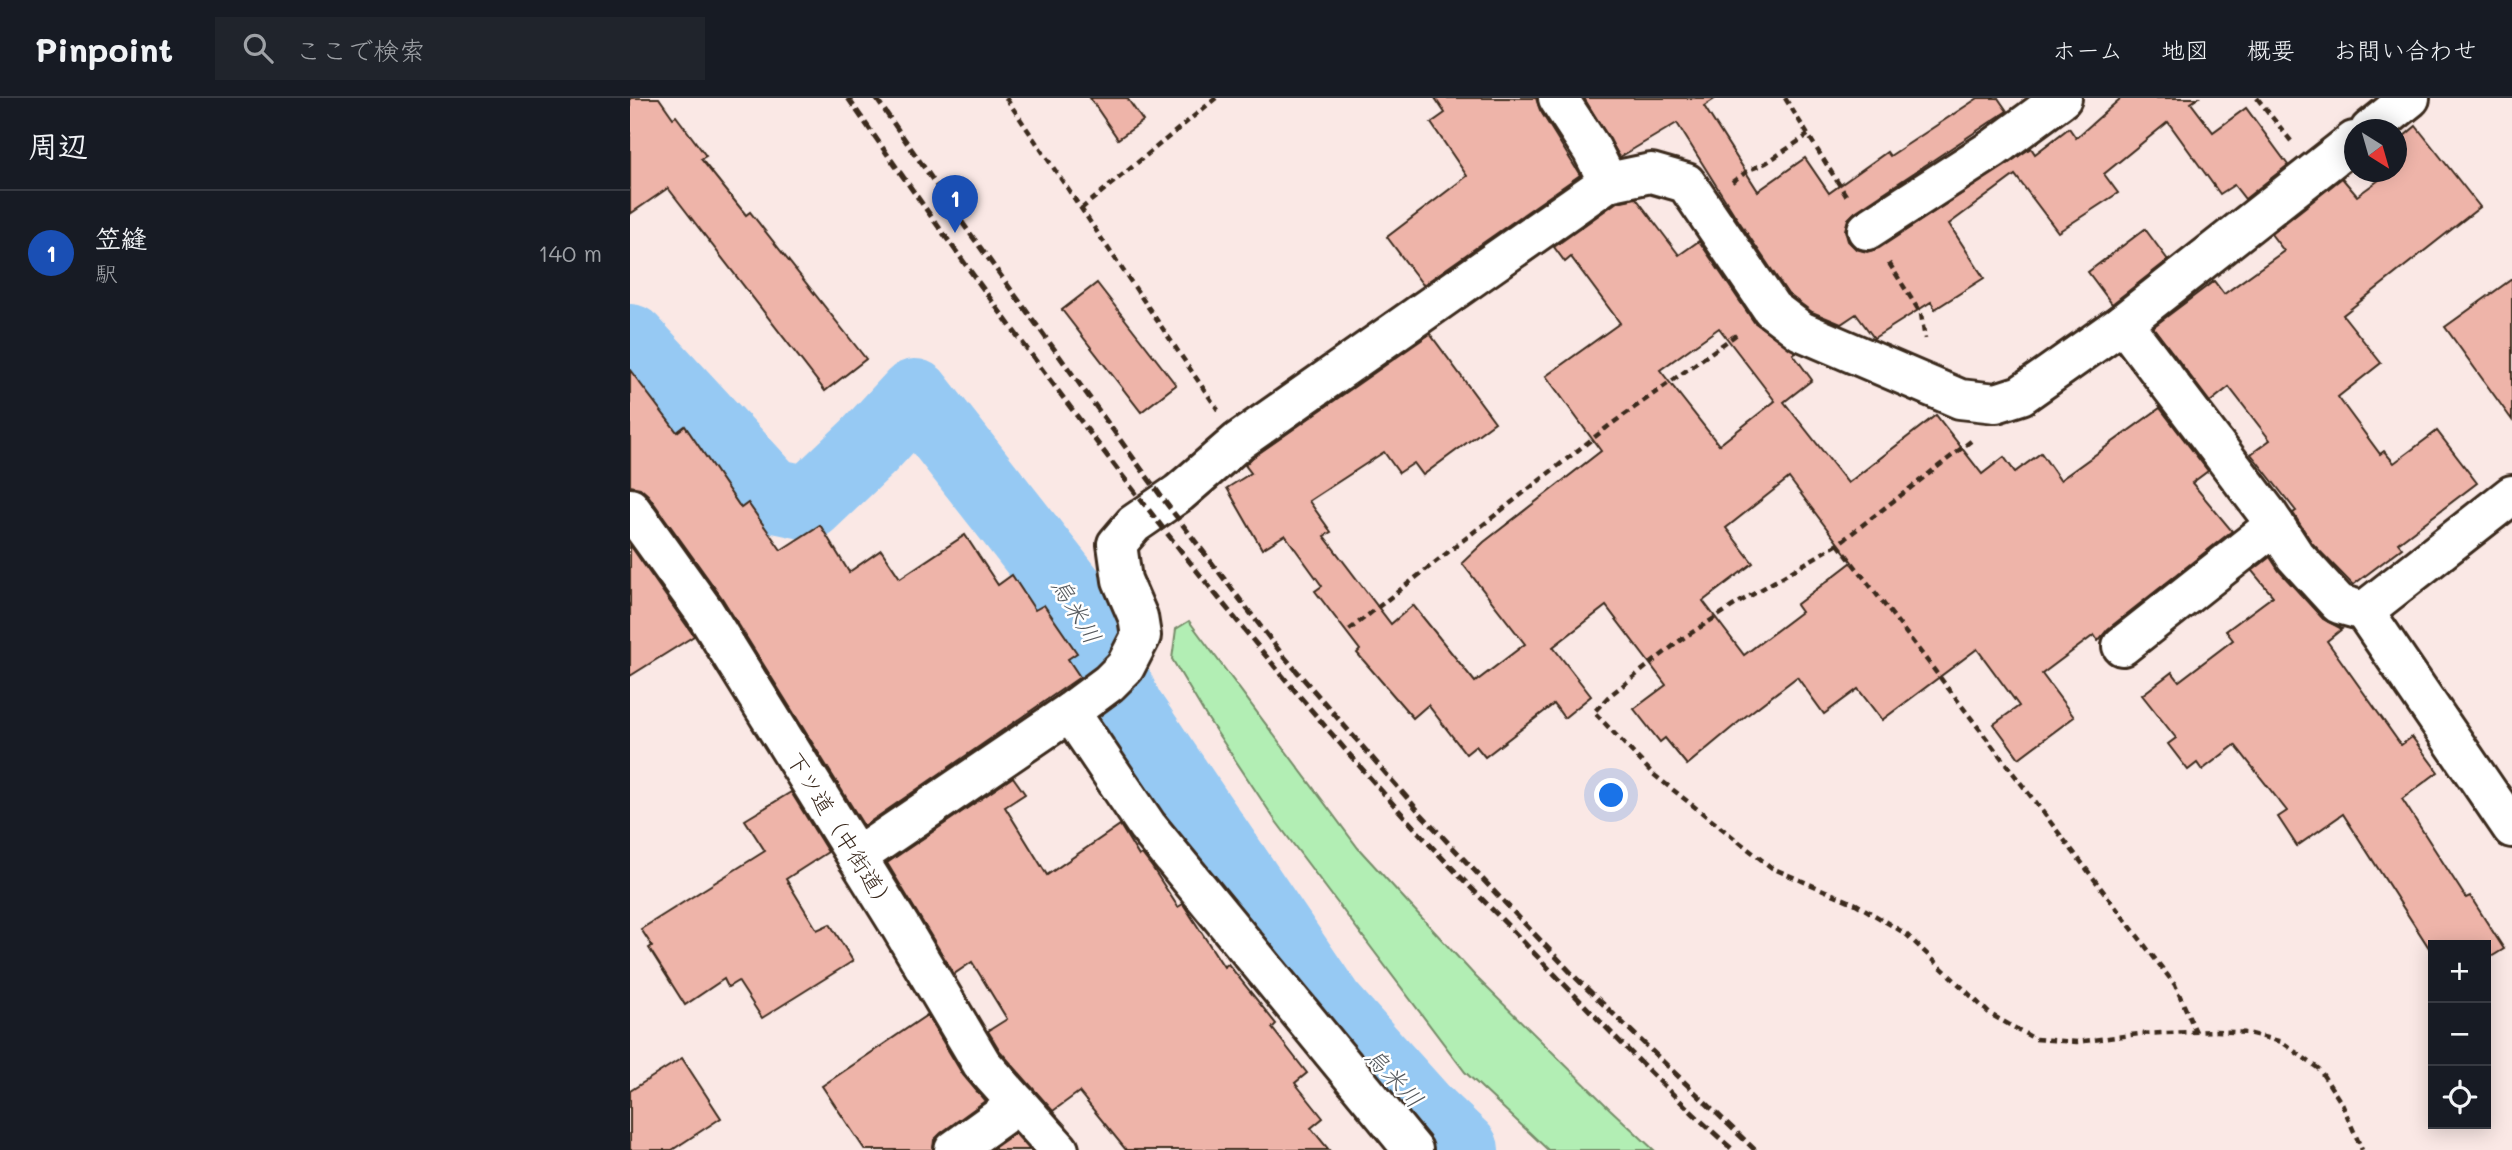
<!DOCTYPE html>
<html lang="ja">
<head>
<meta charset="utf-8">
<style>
	body { margin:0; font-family:Mali,"Klee One",sans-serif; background:#20242c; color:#f1f3f6 }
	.controls { position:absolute; right:21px; bottom:21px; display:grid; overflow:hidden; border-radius:0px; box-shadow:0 4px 18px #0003 }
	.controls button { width:63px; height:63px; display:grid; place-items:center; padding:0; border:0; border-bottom:2px solid #363941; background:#171b24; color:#f1f3f6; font:35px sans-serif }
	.compass { position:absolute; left:1714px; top:21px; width:63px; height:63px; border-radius:50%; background:#171b24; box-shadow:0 4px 18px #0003; rotate:143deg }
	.you { position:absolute; left:982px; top:698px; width:24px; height:24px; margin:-18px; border:5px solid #fff; border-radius:50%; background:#1a73e8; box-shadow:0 0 0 10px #1a73e833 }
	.badge { display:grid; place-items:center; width:46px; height:46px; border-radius:50%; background:#7c3aed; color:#fff; font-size:23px; font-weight:700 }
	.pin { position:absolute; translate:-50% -58px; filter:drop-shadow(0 2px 4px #0008) }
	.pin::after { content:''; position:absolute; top:37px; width:24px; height:21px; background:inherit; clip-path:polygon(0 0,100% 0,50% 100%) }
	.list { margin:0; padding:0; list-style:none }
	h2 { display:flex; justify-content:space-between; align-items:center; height:91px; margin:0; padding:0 28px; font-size:30px }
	h2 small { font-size:23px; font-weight:400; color:#9ea1a6 }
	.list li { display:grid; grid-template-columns:46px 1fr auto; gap:21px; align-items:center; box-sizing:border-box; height:126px; padding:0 28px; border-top:2px solid #363941 }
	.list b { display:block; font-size:26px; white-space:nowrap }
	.list p { margin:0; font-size:23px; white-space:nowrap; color:#9ea1a6 }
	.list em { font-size:23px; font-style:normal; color:#9ea1a6 }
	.icon { flex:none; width:38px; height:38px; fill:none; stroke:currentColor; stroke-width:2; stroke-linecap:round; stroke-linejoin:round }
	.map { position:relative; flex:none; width:1882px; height:1052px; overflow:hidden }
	header { display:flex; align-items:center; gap:42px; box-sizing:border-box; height:98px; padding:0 35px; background:#171b24; border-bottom:2px solid #363941 }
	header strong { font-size:33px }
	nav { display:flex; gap:38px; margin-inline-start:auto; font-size:24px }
	.search { width:490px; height:63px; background:#20242c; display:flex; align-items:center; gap:18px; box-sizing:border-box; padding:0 24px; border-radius:0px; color:#9ea1a6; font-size:26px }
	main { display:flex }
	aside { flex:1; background:#171b24 }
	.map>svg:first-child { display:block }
</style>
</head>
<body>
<header>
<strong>Pinpoint</strong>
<div class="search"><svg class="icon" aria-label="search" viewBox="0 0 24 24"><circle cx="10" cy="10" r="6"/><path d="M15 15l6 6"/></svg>ここで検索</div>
<nav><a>ホーム</a><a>地図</a><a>概要</a><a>お問い合わせ</a></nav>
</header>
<main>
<aside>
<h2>周辺<small></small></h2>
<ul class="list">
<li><span class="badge" style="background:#1a4fb4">1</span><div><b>笠縫</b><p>駅</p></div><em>140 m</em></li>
</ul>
</aside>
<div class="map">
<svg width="1882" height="1052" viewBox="0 0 1882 1052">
	<rect width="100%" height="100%" fill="#fae8e5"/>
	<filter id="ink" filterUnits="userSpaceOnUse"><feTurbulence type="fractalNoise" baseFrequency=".0143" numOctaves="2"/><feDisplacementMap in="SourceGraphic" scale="14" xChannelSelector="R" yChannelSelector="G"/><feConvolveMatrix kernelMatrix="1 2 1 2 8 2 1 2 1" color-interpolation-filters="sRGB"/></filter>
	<g filter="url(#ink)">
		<polygon fill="#b2eeb4" stroke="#768c69" stroke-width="2" points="559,523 728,750 846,879 980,1011 1024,1052 918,1052 835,974 645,722 576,618 542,561 546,531"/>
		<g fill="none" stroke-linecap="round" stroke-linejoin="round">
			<polyline stroke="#96c9f3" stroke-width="74" points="0,243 142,397 179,405 238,349 285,298 446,503 497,612 698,909 792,1014 832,1052"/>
		</g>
		<g fill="#eeb4a9" stroke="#3b2a1e" stroke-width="2" fill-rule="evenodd">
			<polygon points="0,0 29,0 43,20 46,18 76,58 71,61 116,117 120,114 236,261 195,293 38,90 0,116"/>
			<polygon points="460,0 497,0 513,23 488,41"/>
			<polygon points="805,0 906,0 910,12 950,77 793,187 757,139 837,78 801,25 815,15"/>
			<polygon points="954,0 1086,0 1074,8 1128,93 1175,60 1199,95 1257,54 1260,58 1348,0 1368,0 1377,13 1225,114 1218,121 1215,132 1218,143 1226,151 1237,154 1249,150 1401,50 1405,56 1439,30 1446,40 1491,0 1568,0 1561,5 1583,34 1616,10 1658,67 1615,101 1604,87 1590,96 1538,24 1474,76 1488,95 1428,134 1385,77 1319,126 1354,180 1305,211 1301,204 1244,240 1226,216 1211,226 1182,214 1158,196 1104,116 1047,25 990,59"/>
			<polygon points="1786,28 1850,109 1713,217 1751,265 1708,299 1750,356 1754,353 1764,365 1807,333 1847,385 1768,445 1772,450 1723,487 1682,445 1663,415 1666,413 1621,356 1640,342 1599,289 1580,304 1523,229 1584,183 1594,196 1654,153 1641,136 1712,80 1727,98 1760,74 1767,74 1767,44"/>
			<path d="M1006 100 1049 157 1069 143 1124 224 1166 254 1163 256 1182 282 1154 304 1218 385 1306 317 1352 376 1374 359 1385 374 1411 355 1430 382 1530 310 1578 373 1562 385 1602 433 1478 531 1468 543 1464 537 1412 576 1444 619 1389 660 1364 626 1389 608 1347 551 1252 622 1228 591 1194 616 1167 579 1116 618 1057 667 1035 640 1030 644 1004 611 1036 587 976 508 923 549 961 598 934 620 924 606 855 659 846 648 836 656 798 607 783 620 727 555 730 552 685 493 692 488 655 437 632 451 597 390 621 375 615 367 622 360 800 236 865 324 793 377 784 365 769 375 754 354 679 403 701 434 694 438 761 526 783 507 845 584 895 546 832 465 854 444 971 353 916 278 990 225 941 159 935 164 924 149 987 104ZM1089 230 1145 303 1089 347 1030 272ZM1159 380 1222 464 1166 507 1171 514 1114 557 1073 503 1123 465 1096 430Z"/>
			<polygon points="1515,131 1538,162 1482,206 1458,174"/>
			<polygon points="1882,181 1882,322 1815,229"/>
			<polygon points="467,185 546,287 511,314 432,212"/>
			<polygon points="0,272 47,334 55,328 111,410 118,405 151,452 190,427 219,474 251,452 270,480 335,437 368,487 382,477 405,512 414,507 447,555 438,561 450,579 234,728 92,500 18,397 10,390 0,388"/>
			<polygon points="0,447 64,538 0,578"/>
			<polygon points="1640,459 1649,473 1693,521 1712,531 1697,543 1771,647 1782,639 1808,674 1772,701 1836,800 1840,798 1874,851 1856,862 1856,847 1803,847 1803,856 1713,716 1667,748 1648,719 1657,713 1605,647 1572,672 1567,665 1558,672 1538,646 1546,640 1512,597 1542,574 1549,583 1603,542 1596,533 1643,498 1622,473"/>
			<polygon points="383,679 395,696 375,709 417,777 490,727 509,758 512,756 522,769 548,809 553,806 555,809 594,869 598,866 646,926 642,930 677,975 665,985 693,1020 681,1030 699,1052 496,1052 449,994 423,1013 370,953 358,933 377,921 342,864 324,876 257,765"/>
			<polygon points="161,694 198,754 156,781 187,832 200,826 223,863 132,920 108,883 98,889 94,881 55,907 19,850 22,848 11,831 135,753 115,722"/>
			<polygon points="297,917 333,977 355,1003 311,1035 304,1042 303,1052 235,1052 192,988"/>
			<polygon points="52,960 91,1020 42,1052 0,1052 0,993"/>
			<polygon points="385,1035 400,1052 361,1052"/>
		</g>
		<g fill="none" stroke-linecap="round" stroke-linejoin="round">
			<defs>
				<g id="street">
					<polyline points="928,0 962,52 978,84"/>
					<polyline points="1740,32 1780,0"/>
					<polyline points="1237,132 1364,50 1432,0"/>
					<polyline points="1493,225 1637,415 1665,458 1709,506 1734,513 1882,397"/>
					<polyline points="0,410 74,513 270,828 352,966 429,1052"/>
					<polyline points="1734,513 1882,730"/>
					<polyline points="1492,548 1645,427"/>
					<polyline points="440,614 517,728 783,1052"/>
					<polyline points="227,759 440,614 479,585 495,569 511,538 508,519 492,482 487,446 504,426 549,395 609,343 978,84 1021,75 1056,85 1142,211 1171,233 1330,301 1366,305 1391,297 1493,225 1724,43"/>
					<polyline points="324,1052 388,1006"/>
				</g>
			</defs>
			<use href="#street" stroke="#3b2a1e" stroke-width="44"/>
			<g stroke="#3b2a1e" stroke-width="4.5" stroke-dasharray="7 5" stroke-linecap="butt">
				<polyline points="376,0 588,312"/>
				<polyline points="1155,0 1217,99"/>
				<polyline points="1627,0 1661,43"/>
				<polyline points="1102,84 1119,72 1136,65 1178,37"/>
				<polyline points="451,111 586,0"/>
				<polyline points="1259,165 1291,216 1295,241"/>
				<polyline points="1341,343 1208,446 1103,508 1052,541 978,599 964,614 1023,676 1142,770 1226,806 1276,836 1360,916 1405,941 1447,944 1509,936 1586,933 1618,935 1652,944 1689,971 1712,1006 1732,1052"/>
				<polyline points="1208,446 1545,887 1566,934"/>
				<polyline points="719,532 980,327 1110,234"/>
			</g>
			<use href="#street" stroke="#fff" stroke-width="38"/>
			<g stroke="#3b2a1e" stroke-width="5" stroke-dasharray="10 5" stroke-linecap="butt">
				<path d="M218 0C393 252 576 499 782 727 820 770 862 810 901 852 967 920 1032 989 1103 1052"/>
				<polyline points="246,0 334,127 536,405 651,555 792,717 947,881 1125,1052"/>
			</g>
		</g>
	</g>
	<g text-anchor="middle" stroke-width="5" stroke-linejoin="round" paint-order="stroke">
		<g font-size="23" fill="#3b2a1e" stroke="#fff">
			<text transform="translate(211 734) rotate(58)" y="8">下ツ道（中街道）</text>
		</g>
		<g font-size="24" font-style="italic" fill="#565a5e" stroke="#fff">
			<text transform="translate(446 513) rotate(59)" y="8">烏米川</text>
			<text transform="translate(764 980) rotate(47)" y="8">烏米川</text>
		</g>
	</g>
</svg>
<div class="controls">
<button>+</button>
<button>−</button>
<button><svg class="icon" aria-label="locate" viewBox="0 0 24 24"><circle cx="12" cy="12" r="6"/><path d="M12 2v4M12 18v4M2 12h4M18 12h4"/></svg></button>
</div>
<svg class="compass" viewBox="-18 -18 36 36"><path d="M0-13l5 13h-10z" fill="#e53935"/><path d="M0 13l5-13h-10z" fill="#9ea1a6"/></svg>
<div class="you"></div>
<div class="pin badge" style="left:325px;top:135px;background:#1a4fb4">1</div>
</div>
</main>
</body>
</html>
